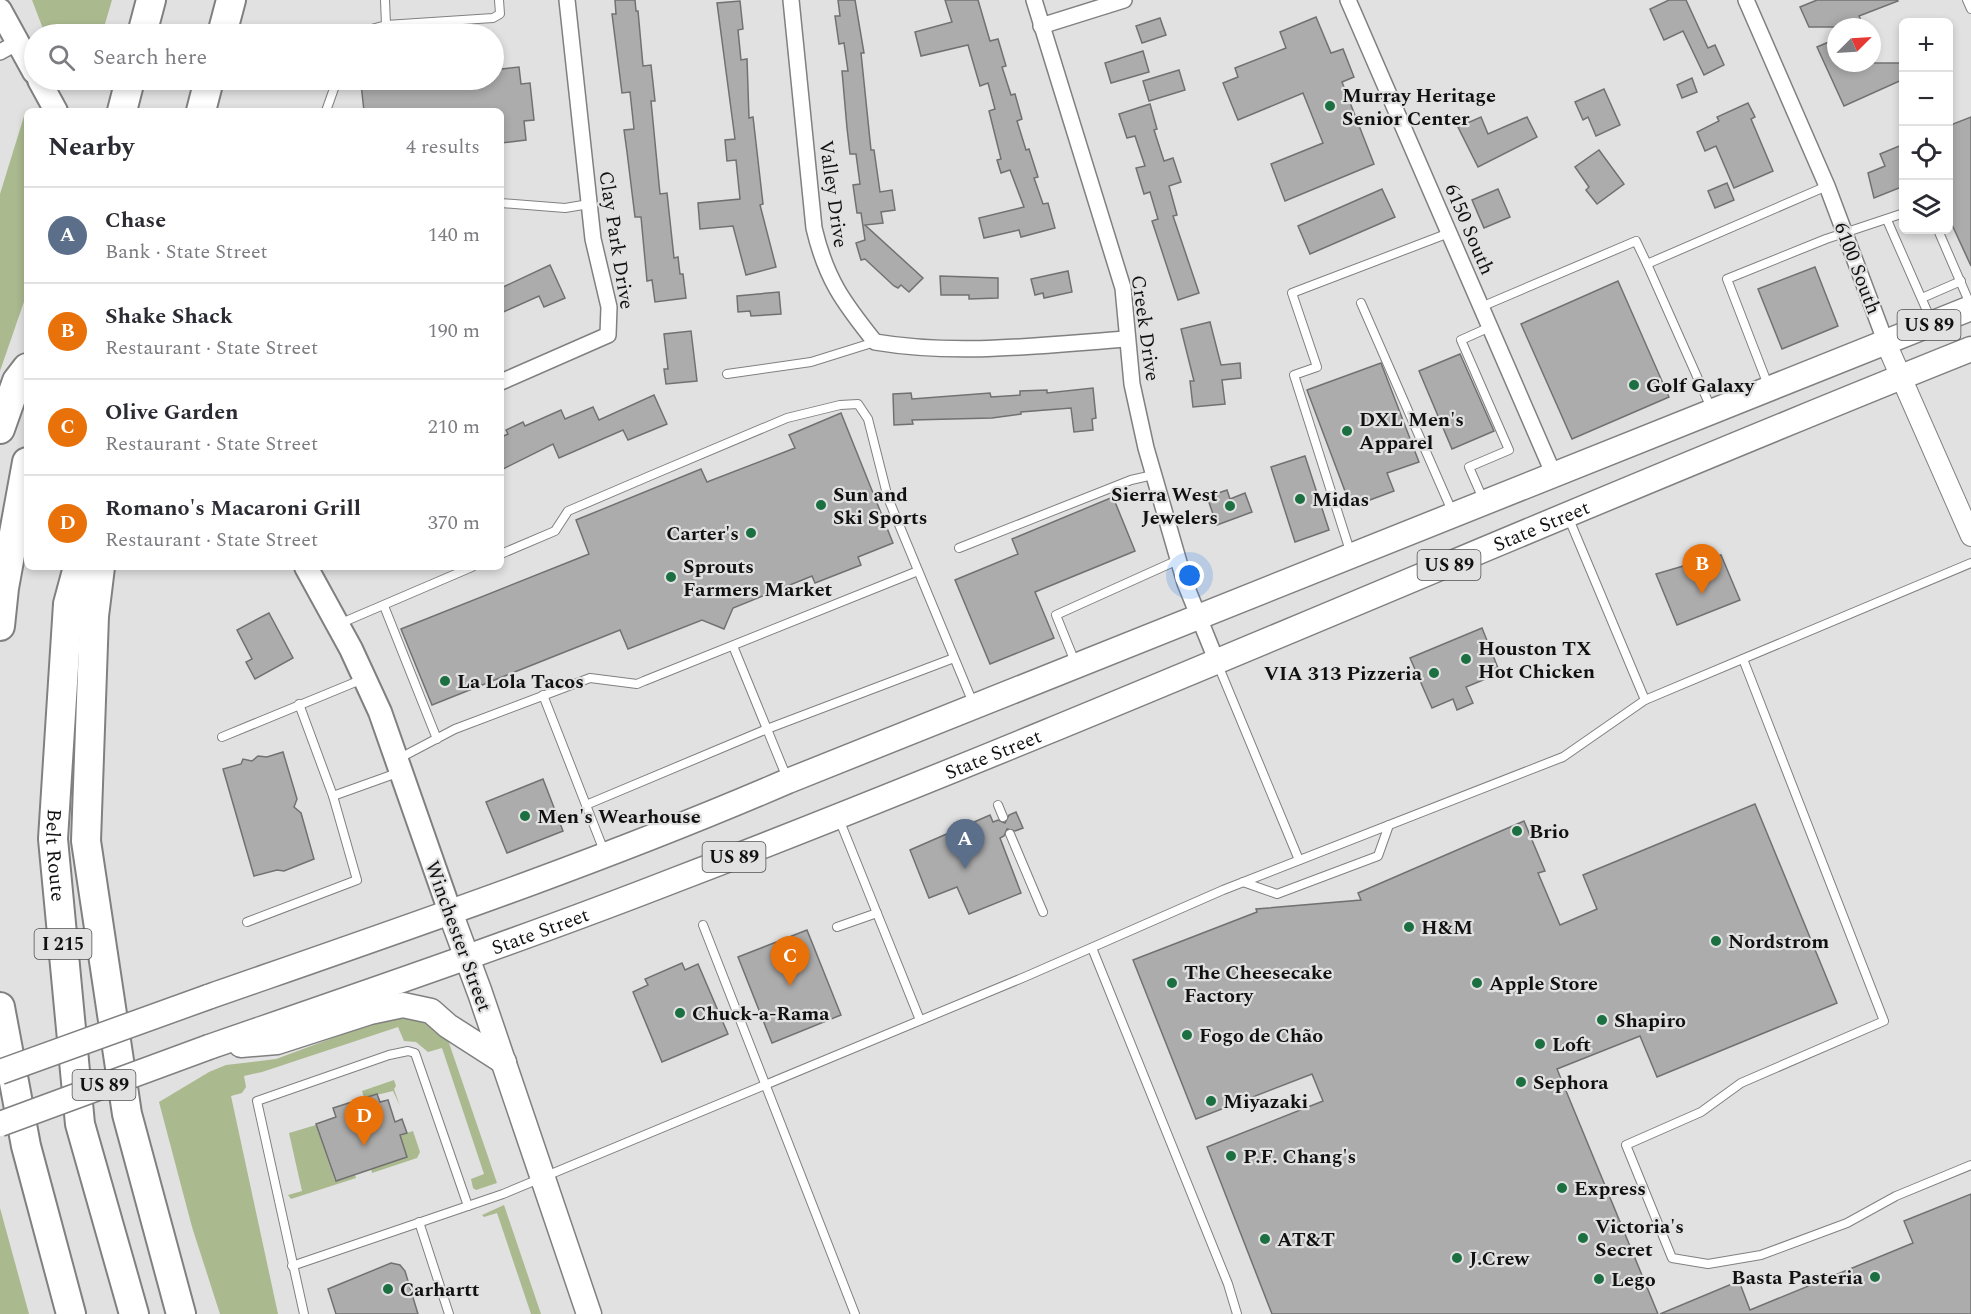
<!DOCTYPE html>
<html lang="en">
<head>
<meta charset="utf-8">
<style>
	body { margin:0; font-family:Spectral,serif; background:#f7f7f7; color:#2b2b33 }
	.controls { position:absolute; right:18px; top:18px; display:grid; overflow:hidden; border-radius:9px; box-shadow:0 3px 9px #0003 }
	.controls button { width:54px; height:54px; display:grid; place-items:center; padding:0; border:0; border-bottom:2px solid #e1e1e2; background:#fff; color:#2b2b33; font:30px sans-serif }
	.compass { position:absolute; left:1827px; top:18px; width:54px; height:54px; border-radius:50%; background:#fff; box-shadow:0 3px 9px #0003; rotate:66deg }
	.you { position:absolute; left:1190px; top:576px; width:21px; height:21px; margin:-15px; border:4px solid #fff; border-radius:50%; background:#1a73e8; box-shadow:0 0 0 9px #1a73e833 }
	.badge { display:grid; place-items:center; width:39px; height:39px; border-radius:50%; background:#2563eb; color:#fff; font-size:20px; font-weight:700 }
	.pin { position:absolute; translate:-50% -50px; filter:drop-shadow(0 2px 3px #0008) }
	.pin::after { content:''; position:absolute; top:32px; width:21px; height:18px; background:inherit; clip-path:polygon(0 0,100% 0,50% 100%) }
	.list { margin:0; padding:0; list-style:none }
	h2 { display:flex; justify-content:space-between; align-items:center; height:78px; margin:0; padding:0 24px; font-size:26px }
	h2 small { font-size:20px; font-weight:400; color:#7c7c81 }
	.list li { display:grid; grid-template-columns:39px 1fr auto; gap:18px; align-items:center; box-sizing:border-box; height:96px; padding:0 24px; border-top:2px solid #e1e1e2 }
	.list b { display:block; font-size:22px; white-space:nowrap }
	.list p { margin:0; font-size:20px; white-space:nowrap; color:#7c7c81 }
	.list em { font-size:20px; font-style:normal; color:#7c7c81 }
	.icon { flex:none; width:33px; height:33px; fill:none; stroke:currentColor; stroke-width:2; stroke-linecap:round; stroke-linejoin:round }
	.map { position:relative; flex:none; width:1971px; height:1314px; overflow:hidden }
	.search { position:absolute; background:#fff; box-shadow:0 3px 9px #0003; left:24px; top:24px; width:480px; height:66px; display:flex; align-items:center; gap:15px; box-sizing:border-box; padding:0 21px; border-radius:33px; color:#7c7c81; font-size:22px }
	.panel { position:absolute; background:#fff; box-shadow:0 3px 9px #0003; left:24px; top:108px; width:480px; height:462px; border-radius:9px }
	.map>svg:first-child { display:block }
</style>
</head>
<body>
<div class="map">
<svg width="1971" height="1314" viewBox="0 0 1971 1314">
	<rect width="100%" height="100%" fill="#e1e1e2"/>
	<g fill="#aab98e">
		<polygon points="32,0 112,0 102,34 45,34"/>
		<polygon points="25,113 27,118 27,293 0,371 0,194"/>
		<polygon points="392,1016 423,1018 448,1040 497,1183 476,1190 473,1188 471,1179 484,1174 442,1048 428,1052 416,1042 404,1041 398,1027 262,1072 244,1076 246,1087 242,1093 231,1096 278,1314 220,1314 192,1227 159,1102 209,1072 226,1065 276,1059"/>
		<polygon points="394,1080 396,1086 394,1089 400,1106 393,1091 364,1098 362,1091"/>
		<polygon points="316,1125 335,1181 355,1175 356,1178 291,1199 288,1195 302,1191 289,1133"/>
		<polygon points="413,1131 420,1152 417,1158 372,1173 371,1169 407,1157 400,1135"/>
		<polygon points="504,1205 541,1314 531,1314 497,1213 484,1217 482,1215"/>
		<polygon points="0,1208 29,1314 0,1314"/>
	</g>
	<g fill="#adacad" stroke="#727172" stroke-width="1.5">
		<polygon points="615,0 635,0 636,11 638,11 643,66 651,65 655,101 651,101 660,194 667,193 674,258 678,257 680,274 683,274 686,298 655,302 652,280 647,281 641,217 635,217 627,152 624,130 634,129 630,92 622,93 612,14 616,14"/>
		<polygon points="838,0 855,0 864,53 861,53 871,150 874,150 880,192 892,190 895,210 881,212 883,223 865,225 923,278 909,292 901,285 898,288 894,286 865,259 861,260 856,243 865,240 861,213 857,213 853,185 860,184 856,154 850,154 847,128 842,71 848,71 844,43 839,44 835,16 840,16"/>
		<polygon points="945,0 978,0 990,41 998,39 1006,66 1002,67 1011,95 1015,94 1022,119 1017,121 1026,150 1029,149 1038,177 1034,178 1043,204 1048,203 1055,228 1021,237 1019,230 984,238 979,218 1024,207 1010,170 1001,173 997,160 1001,159 989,111 995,109 988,83 980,86 968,45 921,56 915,32 952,22"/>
		<polygon points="1669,0 1686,0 1708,48 1715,45 1724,65 1704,75 1683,31 1664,40 1650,9"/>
		<polygon points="1817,0 1897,0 1898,1 1859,16 1864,27 1809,27 1800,7"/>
		<polygon points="740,1 743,29 738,30 741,60 747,59 749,118 753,117 763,204 760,205 776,267 746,275 733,226 700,229 698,203 740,199 736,160 727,161 725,140 735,139 717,3"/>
		<polygon points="1316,17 1331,53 1343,49 1354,77 1342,82 1374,164 1285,201 1271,164 1323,143 1303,93 1238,120 1223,83 1238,77 1235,68 1286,48 1280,32"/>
		<polygon points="1160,18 1166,35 1142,43 1136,26"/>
		<polygon points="1836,39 1836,63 1904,63 1904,79 1844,106 1817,47"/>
		<polygon points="1143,51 1149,72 1111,83 1105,63"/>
		<polygon points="519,67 521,84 530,83 534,120 524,121 526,140 501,143 501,111 364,111 361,84 376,82 376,80 494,80 494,70"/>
		<polygon points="1179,70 1185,90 1149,101 1143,81"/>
		<polygon points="1692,78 1697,92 1682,98 1677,85"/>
		<polygon points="1604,89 1620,125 1596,136 1588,117 1583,120 1575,102"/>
		<polygon points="1748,103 1755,117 1751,119 1773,171 1734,188 1716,146 1705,151 1697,132 1719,121 1717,117"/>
		<polygon points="1150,104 1157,129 1154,130 1164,161 1173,158 1181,182 1169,186 1177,215 1173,216 1199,293 1178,300 1152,221 1158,219 1150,192 1144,194 1136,168 1145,166 1135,136 1127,138 1119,114"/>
		<polygon points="1481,117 1488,134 1527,117 1537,137 1478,167 1458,127"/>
		<polygon points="1971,117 1971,266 1948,216 1948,126"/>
		<polygon points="1904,144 1904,186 1874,198 1868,173 1885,166 1880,154"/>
		<polygon points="1599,150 1624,184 1597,204 1586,190 1589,187 1575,167"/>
		<polygon points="1727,183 1734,200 1715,208 1708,191"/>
		<polygon points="1382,189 1395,217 1310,254 1298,226"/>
		<polygon points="1498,189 1510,217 1484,228 1472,200"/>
		<polygon points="550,265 565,298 544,307 539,296 501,313 501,288"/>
		<polygon points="1815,267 1838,326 1782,349 1758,289"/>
		<polygon points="1068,271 1072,292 1044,298 1043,293 1035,295 1031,279"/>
		<polygon points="940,276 998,278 998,298 969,299 969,295 941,295"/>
		<polygon points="1618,281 1669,397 1572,439 1521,324"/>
		<polygon points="779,292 781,314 751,316 750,311 738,312 737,296"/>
		<polygon points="1210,322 1221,365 1240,363 1241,378 1222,380 1225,404 1193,407 1190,381 1194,381 1181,329"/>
		<polygon points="691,331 697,381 666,384 664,369 668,369 664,334"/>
		<polygon points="1460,354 1494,431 1452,449 1419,371"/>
		<polygon points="1381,363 1419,462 1387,473 1394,491 1351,507 1307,390"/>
		<polygon points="1093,388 1096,418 1092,419 1093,430 1074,432 1071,408 1021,412 1021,414 992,418 912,420 913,424 894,425 893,394 911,393 912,399 990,393 991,397 1020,395 1020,391 1047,390 1047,393"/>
		<polygon points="654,395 667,424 628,440 623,430 559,458 553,444 501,470 501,437 508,434 506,430 523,422 525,426 561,410 565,419 593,407 599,420"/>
		<polygon points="841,413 893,543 858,557 861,565 815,583 812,576 733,608 724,629 702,620 628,649 620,630 432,705 401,629 589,554 576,520 701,469 707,482 795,448 789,435"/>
		<polygon points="1305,456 1329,530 1295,542 1271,467"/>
		<polygon points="1227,490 1230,499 1245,493 1252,512 1217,525 1207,497"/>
		<polygon points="1113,497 1135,551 1035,592 1054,638 990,664 955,580 1018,554 1012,539"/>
		<polygon points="1721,555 1740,600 1677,625 1656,574"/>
		<polygon points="269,613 293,658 255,679 246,662 252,659 237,630"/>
		<polygon points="1482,628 1500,673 1466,687 1473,703 1457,710 1453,699 1432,708 1410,658"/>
		<polygon points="283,752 297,799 294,807 301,813 314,859 284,871 277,870 254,876 223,769 241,764 243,759 252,761 258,756 267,757"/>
		<polygon points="543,779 563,831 507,853 486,802"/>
		<polygon points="1755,804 1837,1003 1657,1077 1640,1036 1557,1069 1658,1314 1272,1314 1207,1147 1323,1101 1312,1074 1196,1119 1133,960 1257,912 1256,909 1361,900 1358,893 1524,821 1545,871 1538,873 1560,925 1597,909 1583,875"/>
		<polygon points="1016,812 1023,828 1015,831 1007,829 1004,836 1000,838 1021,893 969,914 957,887 929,898 910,850 990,815 993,822 998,820 1005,823 1009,815"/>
		<polygon points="807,930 841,1015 772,1043 738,957"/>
		<polygon points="682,963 685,970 698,964 728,1034 662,1062 633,992 648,985 645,979"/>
		<polygon points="377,1094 380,1102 388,1100 395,1122 402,1119 407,1133 400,1135 407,1157 336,1181 316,1124 336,1117 333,1108"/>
		<polygon points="1971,1194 1971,1314 1660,1314 1739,1281 1750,1310 1913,1243 1904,1221"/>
		<polygon points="391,1263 400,1265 405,1271 418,1314 336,1314 328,1289"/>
	</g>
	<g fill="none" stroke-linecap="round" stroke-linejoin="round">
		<defs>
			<g id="service">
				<polyline points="1967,0 1971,9"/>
				<polyline points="386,25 493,18 500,14 499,0"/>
				<polyline points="353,34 386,25 385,0"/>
				<polyline points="326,111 337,80"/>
				<polyline points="501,203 565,208 589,204"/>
				<polyline points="1887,220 1931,320"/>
				<polyline points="1938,230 1970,304"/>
				<polyline points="1647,264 1711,408"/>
				<polyline points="1922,298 1961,281"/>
				<polyline points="1361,303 1452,511"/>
				<polyline points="1481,307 1636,241 1647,264 1827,186"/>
				<polyline points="727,374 811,362 875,342"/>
				<polyline points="1768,385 1727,279 1826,239 1904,213"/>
				<polyline points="1483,499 1469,467 1509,450 1461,340 1490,327"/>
				<polyline points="1569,519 1645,700"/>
				<polyline points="959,548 1131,480 1153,475"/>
				<polyline points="501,554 555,531 568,511 652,475 787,418 840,405 858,404 868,419 888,498 973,703"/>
				<polyline points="1351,554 1294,375 1317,367 1292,293 1449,233"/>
				<polyline points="384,606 437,739"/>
				<polyline points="339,624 472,567"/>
				<polyline points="733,646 787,778"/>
				<polyline points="1743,659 1884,1021 1741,1083 1701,1112 1626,1145 1672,1258 1708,1264 1761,1255 1847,1223 1896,1196 1971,1165"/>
				<polyline points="1075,662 1056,615 1178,560"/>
				<polyline points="1218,665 1299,860"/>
				<polyline points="543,695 586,805 767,729 954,658"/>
				<polyline points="299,704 333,796 400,772"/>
				<polyline points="222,737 363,679"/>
				<polyline points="398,759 455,729 590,678 637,684 644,681 918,571"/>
				<polyline points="586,805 604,851"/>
				<polyline points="998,805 1003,817"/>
				<polyline points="839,819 920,1020"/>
				<polyline points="1010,834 1043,912"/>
				<polyline points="1243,882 1277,894 1378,856 1389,825"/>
				<polyline points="247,922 357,880 333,796"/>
				<polyline points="703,925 855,1314"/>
				<polyline points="837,927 877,913"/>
				<polyline points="1092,948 1228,1284 1237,1314"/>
				<polyline points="419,1222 449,1314"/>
				<polyline points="292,1266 503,1194 1027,976 1223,890 1563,757 1645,700 1971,563"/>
				<polyline points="304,1314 257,1101 389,1055 408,1051 415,1053 468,1206"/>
			</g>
			<g id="minor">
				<path d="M791 0 814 228C826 279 843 302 875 342 958 356 1043 345 1127 339"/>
				<polyline points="1034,0 1123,288 1132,384 1146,448 1185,583 1217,662"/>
				<polyline points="1348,0 1554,475"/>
				<polyline points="1746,0 1827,186 1886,343"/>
				<polyline points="1041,26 1124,0"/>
				<polyline points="0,52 18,42"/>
				<polyline points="501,382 608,335 609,307 593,239 567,0"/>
			</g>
			<polyline id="tertiary" points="1886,343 1971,536"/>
			<g id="secondary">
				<polyline points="0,10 34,72"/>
				<polyline points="39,80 56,111"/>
				<polyline points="306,567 351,649 380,712 450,912"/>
			</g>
			<g id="primary">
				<polyline points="450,912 480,993 589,1314"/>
				<path d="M208 997C403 929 598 863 788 781L1971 308"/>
				<polyline points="241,1045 277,1042 370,1012 403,1005 431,1011 448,1026 504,1062"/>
				<path id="s1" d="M209 1047C365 993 521 940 675 880 1111 713 1537 522 1971 349"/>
			</g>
			<g id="motorway">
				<polyline points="142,34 151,0"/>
				<polyline points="222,34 231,0"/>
				<polyline points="122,111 130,80"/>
				<polyline points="201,111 209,80"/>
				<polyline points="0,429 17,381 27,368"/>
				<path id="s2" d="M78 567 68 604 53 839 80 1124 134 1314"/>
				<polyline points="100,567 94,616 86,841 127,1114 181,1314"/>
				<polyline points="0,626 4,588 27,462"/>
				<polyline points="0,1007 26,1146 71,1314"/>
			</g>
		</defs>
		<use href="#service" stroke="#808081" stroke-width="10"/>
		<use href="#minor" stroke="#808081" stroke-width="18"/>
		<use href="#tertiary" stroke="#808081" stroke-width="22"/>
		<use href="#secondary" stroke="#808081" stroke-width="26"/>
		<use href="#primary" stroke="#808081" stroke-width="27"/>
		<use href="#motorway" stroke="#808081" stroke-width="32"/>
		<use href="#service" stroke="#fff" stroke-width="8"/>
		<use href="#minor" stroke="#fff" stroke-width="15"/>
		<use href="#tertiary" stroke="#fff" stroke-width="20"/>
		<use href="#secondary" stroke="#fff" stroke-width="22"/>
		<use href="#primary" stroke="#fff" stroke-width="24"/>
		<use href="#motorway" stroke="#fff" stroke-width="28"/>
		<defs>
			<g id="primary-bridge">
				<polyline points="0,1072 208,997"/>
				<polyline points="0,1124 209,1047"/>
			</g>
		</defs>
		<use href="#primary-bridge" stroke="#808081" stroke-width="27" stroke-linecap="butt"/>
		<use href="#primary-bridge" stroke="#fff" stroke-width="24"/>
	</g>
	<g fill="#1c6f40" stroke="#e1e1e2" stroke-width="2">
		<circle cx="1330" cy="106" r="6"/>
		<circle cx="1634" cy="385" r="6"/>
		<circle cx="1347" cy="431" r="6"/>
		<circle cx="1300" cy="499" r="6"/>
		<circle cx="821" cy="505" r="6"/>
		<circle cx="1230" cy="506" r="6"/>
		<circle cx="751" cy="533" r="6"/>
		<circle cx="671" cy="577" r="6"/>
		<circle cx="1466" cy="659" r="6"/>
		<circle cx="1434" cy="673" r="6"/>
		<circle cx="445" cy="681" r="6"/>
		<circle cx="525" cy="816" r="6"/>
		<circle cx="1517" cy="831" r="6"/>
		<circle cx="1409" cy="927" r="6"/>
		<circle cx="1716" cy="941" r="6"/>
		<circle cx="1172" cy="983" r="6"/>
		<circle cx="1477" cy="983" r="6"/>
		<circle cx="680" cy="1013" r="6"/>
		<circle cx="1602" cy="1020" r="6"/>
		<circle cx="1187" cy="1035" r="6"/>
		<circle cx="1540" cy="1044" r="6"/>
		<circle cx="1521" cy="1082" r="6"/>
		<circle cx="1211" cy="1101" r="6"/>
		<circle cx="1231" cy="1156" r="6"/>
		<circle cx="1562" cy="1188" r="6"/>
		<circle cx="1583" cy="1238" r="6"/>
		<circle cx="1265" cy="1239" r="6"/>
		<circle cx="1457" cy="1258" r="6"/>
		<circle cx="1875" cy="1277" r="6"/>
		<circle cx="1599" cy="1279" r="6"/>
		<circle cx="388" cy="1289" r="6"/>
	</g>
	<g text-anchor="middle" stroke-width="4.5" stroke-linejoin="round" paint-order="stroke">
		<g fill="#e1e1e2" stroke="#4f4f50" stroke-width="1.5">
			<rect x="1897.5" y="310" width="63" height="30" rx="4.5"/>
			<rect x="1417.5" y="550" width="63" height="30" rx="4.5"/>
			<rect x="702.5" y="842" width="63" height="30" rx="4.5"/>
			<rect x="34.5" y="929" width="57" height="30" rx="4.5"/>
			<rect x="72.5" y="1070" width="63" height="30" rx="4.5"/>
		</g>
		<g font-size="18" font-weight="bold" fill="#111">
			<text x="1929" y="331">US 89</text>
			<text x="1449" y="571">US 89</text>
			<text x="734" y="863">US 89</text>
			<text x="63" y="950">I 215</text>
			<text x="104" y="1091">US 89</text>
		</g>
		<g font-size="20" font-weight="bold" fill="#111" stroke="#e1e1e2" text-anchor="start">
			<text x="1342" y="102">Murray Heritage<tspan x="1342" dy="23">Senior Center</tspan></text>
			<text x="1646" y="392">Golf Galaxy</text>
			<text x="1359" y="426">DXL Men's<tspan x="1359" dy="23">Apparel</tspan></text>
			<text x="833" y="501">Sun and<tspan x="833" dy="23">Ski Sports</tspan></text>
			<text x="1218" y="501" text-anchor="end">Sierra West<tspan x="1218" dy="23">Jewelers</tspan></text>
			<text x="1312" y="506">Midas</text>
			<text x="739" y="540" text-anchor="end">Carter's</text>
			<text x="683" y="573">Sprouts<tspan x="683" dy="23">Farmers Market</tspan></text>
			<text x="1478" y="655">Houston TX<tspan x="1478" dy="23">Hot Chicken</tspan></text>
			<text x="1422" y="680" text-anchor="end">VIA 313 Pizzeria</text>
			<text x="457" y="688">La Lola Tacos</text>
			<text x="537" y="823">Men's Wearhouse</text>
			<text x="1529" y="838">Brio</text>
			<text x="1421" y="934">H&amp;M</text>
			<text x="1728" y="948">Nordstrom</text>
			<text x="1184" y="979">The Cheesecake<tspan x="1184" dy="23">Factory</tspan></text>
			<text x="1489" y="990">Apple Store</text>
			<text x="692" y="1020">Chuck-a-Rama</text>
			<text x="1614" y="1027">Shapiro</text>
			<text x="1199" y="1042">Fogo de Chão</text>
			<text x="1552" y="1051">Loft</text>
			<text x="1533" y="1089">Sephora</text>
			<text x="1223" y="1108">Miyazaki</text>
			<text x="1243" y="1163">P.F. Chang's</text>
			<text x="1574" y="1195">Express</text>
			<text x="1595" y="1233">Victoria's<tspan x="1595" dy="23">Secret</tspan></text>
			<text x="1277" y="1246">AT&amp;T</text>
			<text x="1469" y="1265">J.Crew</text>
			<text x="1863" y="1284" text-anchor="end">Basta Pasteria</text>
			<text x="1611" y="1286">Lego</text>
			<text x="400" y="1296">Carhartt</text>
		</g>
		<g font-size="20" fill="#111" stroke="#e1e1e2">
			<text transform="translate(834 194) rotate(82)" y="7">Valley Drive</text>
			<text transform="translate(1470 229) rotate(67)" y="7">6150 South</text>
			<text transform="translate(617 240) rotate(81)" y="7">Clay Park Drive</text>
			<text transform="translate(1858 268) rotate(69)" y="7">6100 South</text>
			<text transform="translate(1146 328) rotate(82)" y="7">Creek Drive</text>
			<text dy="7" stroke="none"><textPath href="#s1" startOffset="1431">State Street</textPath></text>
			<text dy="7" stroke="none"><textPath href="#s1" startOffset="837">State Street</textPath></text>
			<text dy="7" stroke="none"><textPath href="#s2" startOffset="290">Belt Route</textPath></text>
			<text dy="7" stroke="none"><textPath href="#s1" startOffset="351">State Street</textPath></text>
			<text transform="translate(459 936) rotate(70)" y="7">Winchester Street</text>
		</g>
	</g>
</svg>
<div class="controls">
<button>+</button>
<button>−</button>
<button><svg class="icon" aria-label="locate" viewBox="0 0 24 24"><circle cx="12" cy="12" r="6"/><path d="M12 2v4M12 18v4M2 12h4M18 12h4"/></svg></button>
<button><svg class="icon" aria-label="layers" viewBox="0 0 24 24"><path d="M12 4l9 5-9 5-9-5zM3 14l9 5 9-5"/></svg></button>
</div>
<svg class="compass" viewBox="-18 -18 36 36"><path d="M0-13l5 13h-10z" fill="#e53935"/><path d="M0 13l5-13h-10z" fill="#7c7c81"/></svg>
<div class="you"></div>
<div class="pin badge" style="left:965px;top:869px;background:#5c6f8a">A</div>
<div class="pin badge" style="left:1702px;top:594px;background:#e8710a">B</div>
<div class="pin badge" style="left:790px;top:986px;background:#e8710a">C</div>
<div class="pin badge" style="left:364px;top:1146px;background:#e8710a">D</div>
<div class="search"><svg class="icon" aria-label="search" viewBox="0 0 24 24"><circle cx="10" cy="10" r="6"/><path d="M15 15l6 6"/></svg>Search here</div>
<section class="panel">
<h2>Nearby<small>4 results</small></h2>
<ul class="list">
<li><span class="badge" style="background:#5c6f8a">A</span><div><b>Chase</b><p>Bank · State Street</p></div><em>140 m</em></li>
<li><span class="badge" style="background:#e8710a">B</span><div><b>Shake Shack</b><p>Restaurant · State Street</p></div><em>190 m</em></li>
<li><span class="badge" style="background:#e8710a">C</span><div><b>Olive Garden</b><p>Restaurant · State Street</p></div><em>210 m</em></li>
<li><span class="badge" style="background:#e8710a">D</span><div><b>Romano's Macaroni Grill</b><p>Restaurant · State Street</p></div><em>370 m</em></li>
</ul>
</section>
</div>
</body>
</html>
